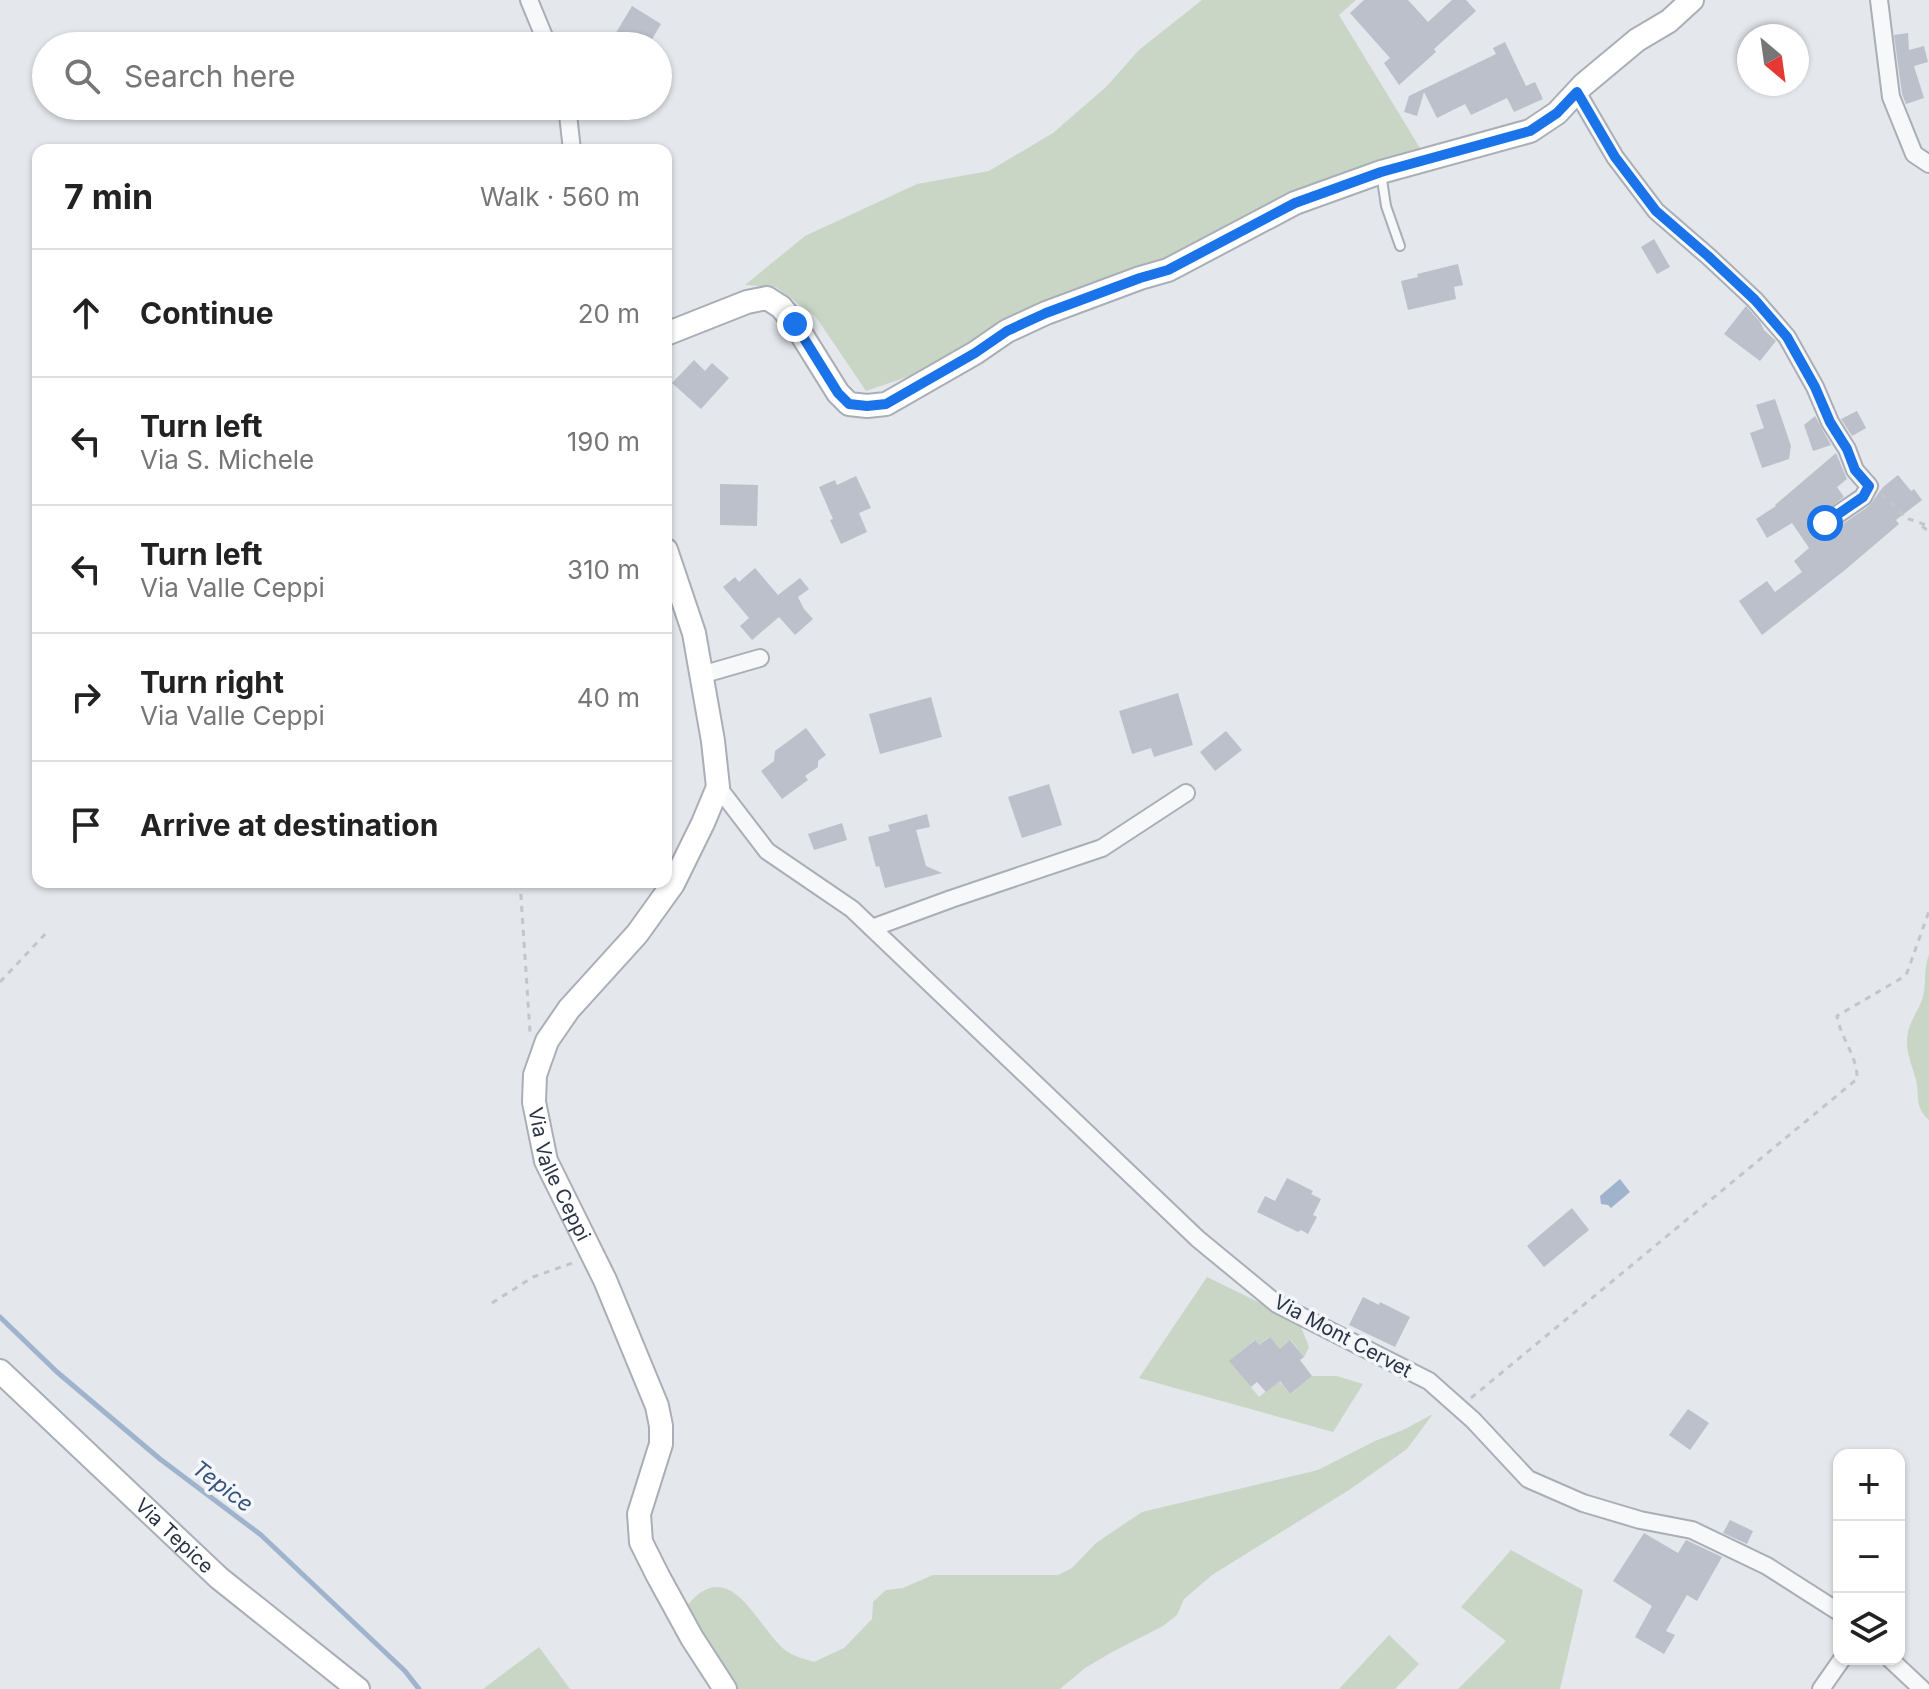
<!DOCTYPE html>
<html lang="en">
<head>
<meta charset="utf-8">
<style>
	body { margin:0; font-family:Inter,sans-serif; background:#f6f6f6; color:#222 }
	.controls { position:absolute; right:24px; bottom:24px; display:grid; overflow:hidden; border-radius:16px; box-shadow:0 2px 6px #0004 }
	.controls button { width:72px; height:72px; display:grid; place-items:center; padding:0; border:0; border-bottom:2px solid #e0e0e0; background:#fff; color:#222; font:40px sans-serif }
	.compass { position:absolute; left:1737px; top:24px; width:72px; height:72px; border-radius:50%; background:#fff; box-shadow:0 2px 6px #0004; rotate:151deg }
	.stop { position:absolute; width:24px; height:24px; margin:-18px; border:6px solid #1a73e8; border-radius:50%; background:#fff }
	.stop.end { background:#1a73e8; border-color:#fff; box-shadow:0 2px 8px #0008 }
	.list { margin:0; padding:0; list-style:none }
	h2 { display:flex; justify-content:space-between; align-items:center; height:104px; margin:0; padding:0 32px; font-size:34px }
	h2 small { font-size:26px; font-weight:400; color:#767676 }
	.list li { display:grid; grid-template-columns:52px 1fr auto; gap:24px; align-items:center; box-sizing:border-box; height:128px; padding:0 32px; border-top:2px solid #e0e0e0 }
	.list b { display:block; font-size:30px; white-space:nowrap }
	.list p { margin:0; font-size:26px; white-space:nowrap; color:#767676 }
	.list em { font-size:26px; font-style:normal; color:#767676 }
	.icon { flex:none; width:44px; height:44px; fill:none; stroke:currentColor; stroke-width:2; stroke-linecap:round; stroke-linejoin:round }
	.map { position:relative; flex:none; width:1929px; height:1689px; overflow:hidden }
	.search { position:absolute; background:#fff; box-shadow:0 2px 6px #0004; left:32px; top:32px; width:640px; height:88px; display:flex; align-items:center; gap:20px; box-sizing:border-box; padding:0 28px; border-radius:44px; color:#767676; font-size:30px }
	.panel { position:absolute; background:#fff; box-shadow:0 2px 6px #0004; left:32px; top:144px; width:640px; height:744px; border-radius:16px }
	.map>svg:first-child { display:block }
</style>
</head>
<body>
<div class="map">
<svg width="1929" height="1689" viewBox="0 0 1929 1689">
	<rect width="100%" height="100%" fill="#e4e7ec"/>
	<g fill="#c9d6c5">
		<polygon points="1202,0 1356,0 1339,15 1423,153 1167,262 1000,324 910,376 866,391 816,317 776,287 745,285 805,236 917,184 989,171 1053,133 1106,87 1139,50"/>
		<path d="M1929 955V1120C1914 1107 1920 1096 1916 1080 1912 1064 1904 1050 1908 1032 1911 1018 1922 1006 1924 992 1926 979 1924 967 1929 955Z"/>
		<polygon points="1207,1277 1299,1322 1309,1347 1304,1357 1291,1340 1280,1349 1269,1337 1259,1345 1254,1340 1230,1361 1259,1397 1279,1381 1290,1394 1312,1376 1337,1376 1363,1384 1333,1432 1139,1378"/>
		<path d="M1433 1414 1407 1449 1349 1490 1212 1575 1184 1599 1177 1615 1163 1626 1114 1651 1085 1668 1060 1689H736L686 1607C730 1552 756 1626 785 1650 793 1656 804 1659 814 1662L844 1648 872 1619 873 1602 886 1590 903 1588 933 1575H1058L1072 1568 1096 1543 1142 1512 1318 1470 1375 1441 1403 1430Z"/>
		<polygon points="1511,1550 1583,1590 1560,1689 1458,1689 1506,1641 1461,1607"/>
		<polygon points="1389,1635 1419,1664 1395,1689 1339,1689"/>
		<polygon points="539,1647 570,1689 483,1689"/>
	</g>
	<polygon fill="#9fb4cc" points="1620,1179 1630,1192 1611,1208 1608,1205 1601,1204 1600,1196"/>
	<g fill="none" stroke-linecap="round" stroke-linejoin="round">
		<polyline stroke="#9fb4cc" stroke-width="5" points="0,1317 57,1372 160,1459 261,1535 405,1671 419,1689"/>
	</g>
	<g fill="#bbc0ca">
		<polygon points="1364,0 1408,0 1428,22 1452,0 1466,0 1476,11 1434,49 1436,52 1399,85 1384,63 1390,58 1350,13"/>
		<polygon points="632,6 661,24 648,46 608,46"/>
		<polygon points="1908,33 1909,50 1924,46 1928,62 1914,66 1924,98 1906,104 1902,94 1894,35"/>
		<polygon points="1505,42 1526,86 1535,82 1543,99 1514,112 1507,98 1471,115 1465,104 1437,118 1424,92 1417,116 1404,112 1409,96 1496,54 1493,48"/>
		<polygon points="1654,239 1670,267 1657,274 1641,247"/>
		<polygon points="1458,264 1463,285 1454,287 1456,299 1408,310 1401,281 1418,277 1417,274"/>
		<polygon points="1746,306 1760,322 1764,330 1776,341 1760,361 1724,334"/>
		<polygon points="694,360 705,371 712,363 729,378 701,409 672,383"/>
		<polygon points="1775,399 1791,446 1789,459 1762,468 1750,433 1764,428 1756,405"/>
		<polygon points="1857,411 1866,428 1852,436 1841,419"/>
		<polygon points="1815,416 1831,445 1813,451 1804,425"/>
		<polygon points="1836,453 1847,479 1837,487 1844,497 1816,518 1814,525 1820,532 1825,534 1831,532 1869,506 1883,487 1898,475 1911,491 1914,489 1922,500 1896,520 1899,524 1845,570 1762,635 1739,601 1767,581 1775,592 1802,572 1794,561 1809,548 1792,523 1767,538 1756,519 1776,506 1775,505"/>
		<polygon points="856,476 871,508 859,513 867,532 841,544 830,520 833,519 819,487 835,480 837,485"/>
		<polygon points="720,484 758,485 757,526 720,525"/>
		<polygon points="755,568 778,595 800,578 809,589 798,597 804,609 813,619 795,635 779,617 752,640 740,626 749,618 723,587 735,577 739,582"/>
		<polygon points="1178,693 1193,745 1154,757 1151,748 1132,754 1119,711"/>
		<polygon points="931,697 942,737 880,754 869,714"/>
		<polygon points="806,728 826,755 818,761 818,767 805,776 808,780 782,799 761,771 774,761 775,751"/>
		<polygon points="1226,731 1242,750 1215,771 1200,752"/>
		<polygon points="1049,784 1062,825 1022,838 1008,797"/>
		<polygon points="927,814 930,827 916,830 926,866 942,873 885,888 879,866 876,867 868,837 890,831 888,825"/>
		<polygon points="842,823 847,840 814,850 808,834"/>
		<polygon points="1287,1178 1313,1191 1311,1194 1321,1199 1313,1215 1317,1217 1308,1234 1301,1230 1298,1232 1257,1212 1265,1196 1275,1201"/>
		<polygon points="1572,1208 1589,1230 1544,1267 1527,1246"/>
		<polygon points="1363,1297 1379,1305 1380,1302 1410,1317 1395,1347 1349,1325"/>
		<polygon points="1270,1337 1280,1349 1290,1340 1304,1357 1300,1360 1312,1376 1290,1394 1280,1381 1266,1392 1257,1382 1251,1387 1229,1361 1255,1340 1259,1345"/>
		<polygon points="1688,1409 1709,1423 1690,1450 1669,1435"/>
		<polygon points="1730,1520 1753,1531 1747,1544 1723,1533"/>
		<polygon points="1644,1533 1678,1553 1686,1540 1722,1557 1697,1601 1687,1595 1666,1631 1675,1635 1664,1654 1635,1637 1652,1606 1613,1581"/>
	</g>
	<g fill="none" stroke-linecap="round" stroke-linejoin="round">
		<defs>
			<polyline id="lane" points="1381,173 1386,206 1400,246"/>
			<g id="street">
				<polyline points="529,0 548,46"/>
				<polyline points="1879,0 1891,97 1914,154 1929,164"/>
				<polyline points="1577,92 1615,157 1656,211 1708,256 1755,300 1787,337 1815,387 1830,422 1847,449 1855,470 1869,486 1863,497 1825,523"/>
				<polyline points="567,106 572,150"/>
				<polyline points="701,675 760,658"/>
				<polyline points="718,787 767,851 852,909 1198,1239 1277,1304 1429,1381 1473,1420 1528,1479 1583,1503 1640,1520 1692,1530 1767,1566 1839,1612"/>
				<polyline points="872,928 951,899 1102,848 1186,793"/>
				<polyline points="1890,1659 1922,1689"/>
				<polyline points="1821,1689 1842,1659"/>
			</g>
			<g id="secondary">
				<polyline points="666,334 747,302 767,298 781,307 795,324 838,393 849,404 867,406 886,404 975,353 1007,331 1046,313 1140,278 1168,270 1295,203 1381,172 1530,131 1557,113 1583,85 1637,40 1669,21 1692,0"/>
				<path id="s1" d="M666 550 694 633 713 741 718 787 703 823 673 884 637 934 569 1009 547 1041 535 1075 534 1102 546 1161 605 1280 657 1406 661 1426V1444L639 1514 641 1542 658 1576 692 1638 725 1689"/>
				<path id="s2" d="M0 1371 219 1578 358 1689"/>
			</g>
		</defs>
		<use href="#lane" stroke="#a9aeb7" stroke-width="12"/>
		<use href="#street" stroke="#a9aeb7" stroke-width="20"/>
		<use href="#secondary" stroke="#a9aeb7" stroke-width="26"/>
		<g stroke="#c2c5cb" stroke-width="3" stroke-dasharray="6 6" stroke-linecap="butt">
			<polyline points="1882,494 1906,518 1929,526"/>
			<polyline points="1922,526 1929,532"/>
			<polyline points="520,882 530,1032"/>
			<polyline points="0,982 48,931"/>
			<polyline points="492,1303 533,1277 575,1262"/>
			<path d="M1471 1398 1857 1079C1858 1057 1840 1037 1837 1016L1900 979 1907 973 1929 911"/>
		</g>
		<use href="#lane" stroke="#f7f8fa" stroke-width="8"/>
		<use href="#street" stroke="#f7f8fa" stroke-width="16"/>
		<use href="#secondary" stroke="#fff" stroke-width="22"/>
	</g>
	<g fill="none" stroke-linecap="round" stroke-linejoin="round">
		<polyline stroke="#1a73e8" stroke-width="10" points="795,324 838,393 849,404 867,406 886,404 975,353 1007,331 1046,313 1140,278 1168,270 1295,203 1381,172 1530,131 1557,113 1577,92 1615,157 1656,211 1708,256 1755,300 1787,337 1815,387 1830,422 1847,449 1855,470 1869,486 1863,497 1825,523"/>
	</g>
	<g text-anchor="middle" stroke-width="7" stroke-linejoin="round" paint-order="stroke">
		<g font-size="20" fill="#2b3445" stroke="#f4f6f9">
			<text dy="7" stroke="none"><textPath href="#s1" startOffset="692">Via Valle Ceppi</textPath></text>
			<text transform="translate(1343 1336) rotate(28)" y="7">Via Mont Cervet</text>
			<text dy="7" stroke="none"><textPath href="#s2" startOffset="240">Via Tepice</textPath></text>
		</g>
		<g font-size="22" font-style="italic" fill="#34527a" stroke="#f4f6f9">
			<text transform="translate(223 1486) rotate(37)" y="8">Tepice</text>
		</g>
	</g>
</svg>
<div class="controls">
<button>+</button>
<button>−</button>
<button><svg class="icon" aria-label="layers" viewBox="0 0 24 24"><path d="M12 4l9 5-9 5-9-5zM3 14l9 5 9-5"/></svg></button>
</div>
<svg class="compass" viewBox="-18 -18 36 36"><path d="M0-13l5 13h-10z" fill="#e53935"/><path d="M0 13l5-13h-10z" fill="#767676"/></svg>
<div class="stop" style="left:1825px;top:523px"></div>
<div class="stop end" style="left:795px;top:324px"></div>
<div class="search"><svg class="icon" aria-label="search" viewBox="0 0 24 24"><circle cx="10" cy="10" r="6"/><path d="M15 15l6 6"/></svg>Search here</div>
<section class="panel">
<h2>7 min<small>Walk · 560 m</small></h2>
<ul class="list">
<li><svg class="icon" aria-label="ahead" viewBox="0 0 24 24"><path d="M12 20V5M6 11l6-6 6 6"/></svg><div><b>Continue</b></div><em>20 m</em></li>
<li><svg class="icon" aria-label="left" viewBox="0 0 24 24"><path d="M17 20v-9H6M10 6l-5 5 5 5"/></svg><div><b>Turn left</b><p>Via S. Michele</p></div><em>190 m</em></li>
<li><svg class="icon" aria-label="left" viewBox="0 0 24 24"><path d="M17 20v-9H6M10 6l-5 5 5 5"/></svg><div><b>Turn left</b><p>Via Valle Ceppi</p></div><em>310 m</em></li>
<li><svg class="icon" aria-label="right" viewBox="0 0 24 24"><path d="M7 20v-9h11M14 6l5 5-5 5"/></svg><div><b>Turn right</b><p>Via Valle Ceppi</p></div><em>40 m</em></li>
<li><svg class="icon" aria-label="arrive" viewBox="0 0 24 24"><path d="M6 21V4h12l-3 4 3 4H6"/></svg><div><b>Arrive at destination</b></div></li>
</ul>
</section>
</div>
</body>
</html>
